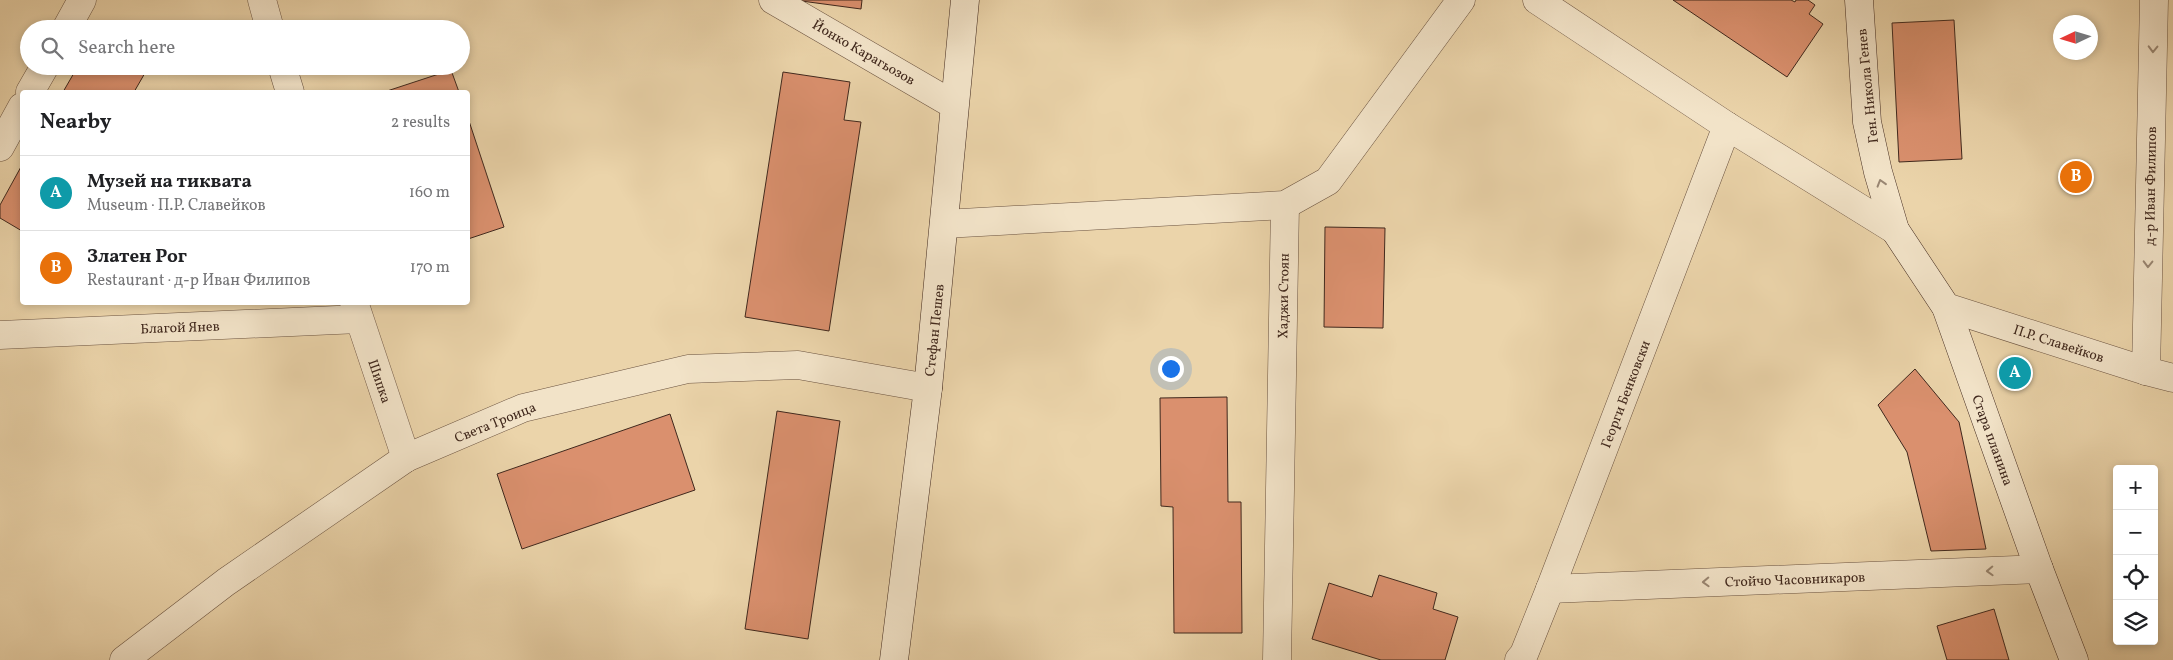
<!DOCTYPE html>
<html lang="en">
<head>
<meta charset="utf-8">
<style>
	body { margin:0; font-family:Vollkorn,serif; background:#f2f2f2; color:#202124 }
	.controls { position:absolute; right:15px; bottom:15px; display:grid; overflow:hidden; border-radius:5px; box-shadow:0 2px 8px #0003 }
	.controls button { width:45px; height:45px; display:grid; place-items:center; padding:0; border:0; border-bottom:1px solid #e0e0e0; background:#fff; color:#202124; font:25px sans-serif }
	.compass { position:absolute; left:2053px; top:15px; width:45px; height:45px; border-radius:50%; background:#fff; box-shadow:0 2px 8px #0003; rotate:266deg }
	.you { position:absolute; left:1170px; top:368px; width:18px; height:18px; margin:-12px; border:4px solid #fff; border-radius:50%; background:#1a73e8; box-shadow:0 0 0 8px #1a73e833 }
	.badge { display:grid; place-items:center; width:32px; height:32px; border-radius:50%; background:#d93025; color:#fff; font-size:16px; font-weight:700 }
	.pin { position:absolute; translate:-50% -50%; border:2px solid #fff; box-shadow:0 1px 5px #0006 }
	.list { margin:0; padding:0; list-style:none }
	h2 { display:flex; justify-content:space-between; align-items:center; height:65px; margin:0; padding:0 20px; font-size:21px }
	h2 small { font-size:16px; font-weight:400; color:#757577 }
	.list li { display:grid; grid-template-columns:32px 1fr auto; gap:15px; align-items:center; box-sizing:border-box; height:75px; padding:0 20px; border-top:1px solid #e0e0e0 }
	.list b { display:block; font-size:19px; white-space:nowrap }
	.list p { margin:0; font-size:16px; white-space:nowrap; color:#757577 }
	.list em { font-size:16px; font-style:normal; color:#757577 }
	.icon { flex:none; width:28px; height:28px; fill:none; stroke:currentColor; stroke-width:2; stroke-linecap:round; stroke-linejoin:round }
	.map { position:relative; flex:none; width:2173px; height:660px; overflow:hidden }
	.search { position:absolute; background:#fff; box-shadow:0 2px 8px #0003; left:20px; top:20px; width:450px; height:55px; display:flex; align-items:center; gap:12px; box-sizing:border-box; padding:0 18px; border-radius:28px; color:#757577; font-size:19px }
	.panel { position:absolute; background:#fff; box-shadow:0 2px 8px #0003; left:20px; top:90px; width:450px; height:215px; border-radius:5px }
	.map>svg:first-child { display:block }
</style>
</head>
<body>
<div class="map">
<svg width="2173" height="660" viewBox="0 0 2173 660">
	<rect width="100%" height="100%" fill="#ebd4aa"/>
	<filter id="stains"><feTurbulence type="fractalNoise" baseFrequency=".004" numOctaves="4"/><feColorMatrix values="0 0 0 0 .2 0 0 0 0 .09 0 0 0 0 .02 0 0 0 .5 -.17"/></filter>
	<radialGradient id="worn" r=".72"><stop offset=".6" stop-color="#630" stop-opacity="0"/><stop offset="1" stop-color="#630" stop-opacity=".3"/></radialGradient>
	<g fill="#da906e" stroke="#40281d">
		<polygon points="794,0 862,0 861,9"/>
		<polygon points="1673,0 1791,0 1795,2 1796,0 1808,0 1815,5 1809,14 1823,24 1787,77"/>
		<polygon points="1954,20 1962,159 1899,162 1892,23"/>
		<polygon points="78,66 149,66 134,92 63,92"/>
		<polygon points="451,70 459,92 384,92"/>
		<polygon points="783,72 850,82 844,120 861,122 829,331 745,317"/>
		<polygon points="468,118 504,227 468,239"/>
		<polygon points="22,165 22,231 0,218 0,205"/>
		<polygon points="1325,227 1385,228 1383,328 1324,327"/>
		<polygon points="1915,369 1959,422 1986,549 1931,551 1907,452 1878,405"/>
		<polygon points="1227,397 1228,502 1241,502 1242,633 1174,633 1173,507 1161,506 1160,398"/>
		<polygon points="777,411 840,421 808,639 745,629"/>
		<polygon points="670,414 695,490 522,549 497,474"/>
		<polygon points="1379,575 1437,593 1433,609 1458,617 1445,660 1381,660 1312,639 1329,583 1372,597"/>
		<polygon points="1994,609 2009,660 1947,660 1937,626"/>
	</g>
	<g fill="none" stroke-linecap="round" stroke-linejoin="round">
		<defs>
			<g id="street">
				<polyline points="262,0 270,29"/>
				<polyline points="773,0 954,105"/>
				<polyline points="1537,0 1727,126 1895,230"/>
				<polyline points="66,29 82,0"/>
				<polyline points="282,66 290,92"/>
				<polyline points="30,92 45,66"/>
				<polyline points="0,147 22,107"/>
				<polyline points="944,224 1285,205 1328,181 1461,0"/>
				<polyline points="354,302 406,458"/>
				<polyline points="1946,307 2146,371 2173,378"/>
				<polyline points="0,335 359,319"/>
				<polyline points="2146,371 2154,0"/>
				<polyline points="1550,589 2039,569"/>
				<polyline points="124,660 226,582 406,458 523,408 688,369 798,365 928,388"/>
				<polyline points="1277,660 1285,205"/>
				<polyline points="1519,660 1524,654 1550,589 1727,126"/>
			</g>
			<g id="secondary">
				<polyline points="1859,0 1867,122 1878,172 1895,230 1946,307 2039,569 2074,660"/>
				<polyline points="894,660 928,388 965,0"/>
			</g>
		</defs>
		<use href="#street" stroke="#6b5340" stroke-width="29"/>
		<use href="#secondary" stroke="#40281d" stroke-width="29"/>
		<use href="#street" stroke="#f2e3c8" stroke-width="28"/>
		<use href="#secondary" stroke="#f2e3c8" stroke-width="28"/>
	</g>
	<defs><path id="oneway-chevron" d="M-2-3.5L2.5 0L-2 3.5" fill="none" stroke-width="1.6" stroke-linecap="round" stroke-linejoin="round" transform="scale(1.25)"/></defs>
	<g stroke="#998672">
		<use href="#oneway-chevron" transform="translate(2153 49) rotate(91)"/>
		<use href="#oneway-chevron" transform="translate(1881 183) rotate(-107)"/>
		<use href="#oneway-chevron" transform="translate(2148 264) rotate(91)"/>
		<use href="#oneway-chevron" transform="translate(1990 571) rotate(178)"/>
		<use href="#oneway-chevron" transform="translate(1706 582) rotate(178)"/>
	</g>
	<g text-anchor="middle" stroke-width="5" stroke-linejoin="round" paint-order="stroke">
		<g font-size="14" fill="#40281d" stroke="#f2e3c8">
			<text transform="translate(864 52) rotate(30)" y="5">Йонко Карагьозов</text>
			<text transform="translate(1867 86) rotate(-96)" y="5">Ген. Никола Генев</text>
			<text transform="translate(2150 186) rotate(-89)" y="5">д-р Иван Филипов</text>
			<text transform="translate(1283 296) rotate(-89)" y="5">Хаджи Стоян</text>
			<text transform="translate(180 327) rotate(-2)" y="5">Благой Янев</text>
			<text transform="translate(934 330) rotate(-84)" y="5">Стефан Пешев</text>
			<text transform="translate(2059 343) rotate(18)" y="5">П.Р. Славейков</text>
			<text transform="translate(380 381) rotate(71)" y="5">Шипка</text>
			<text transform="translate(1625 394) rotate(-69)" y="5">Георги Бенковски</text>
			<text transform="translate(495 422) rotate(-22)" y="5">Света Троица</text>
			<text transform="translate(1993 440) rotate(70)" y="5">Стара планина</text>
			<text transform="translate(1795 579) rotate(-2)" y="5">Стойчо Часовникаров</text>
		</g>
	</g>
	<rect width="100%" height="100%" filter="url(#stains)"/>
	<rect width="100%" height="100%" fill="url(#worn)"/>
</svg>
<div class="controls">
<button>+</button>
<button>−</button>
<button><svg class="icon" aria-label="locate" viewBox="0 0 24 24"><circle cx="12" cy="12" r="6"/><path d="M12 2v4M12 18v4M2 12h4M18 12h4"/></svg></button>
<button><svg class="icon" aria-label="layers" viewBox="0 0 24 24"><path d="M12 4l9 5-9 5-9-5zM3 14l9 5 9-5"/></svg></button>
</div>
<svg class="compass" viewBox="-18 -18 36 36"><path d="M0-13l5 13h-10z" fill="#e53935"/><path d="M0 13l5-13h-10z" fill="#757577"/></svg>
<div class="you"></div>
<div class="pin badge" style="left:2015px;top:373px;background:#0f9aa8">A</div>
<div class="pin badge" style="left:2076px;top:177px;background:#e8710a">B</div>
<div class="search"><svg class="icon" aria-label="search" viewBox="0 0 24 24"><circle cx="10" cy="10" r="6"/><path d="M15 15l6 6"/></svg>Search here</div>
<section class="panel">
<h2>Nearby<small>2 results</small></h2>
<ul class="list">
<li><span class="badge" style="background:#0f9aa8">A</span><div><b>Музей на тиквата</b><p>Museum · П.Р. Славейков</p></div><em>160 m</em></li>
<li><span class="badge" style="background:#e8710a">B</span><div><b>Златен Рог</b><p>Restaurant · д-р Иван Филипов</p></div><em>170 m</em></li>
</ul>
</section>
</div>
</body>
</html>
